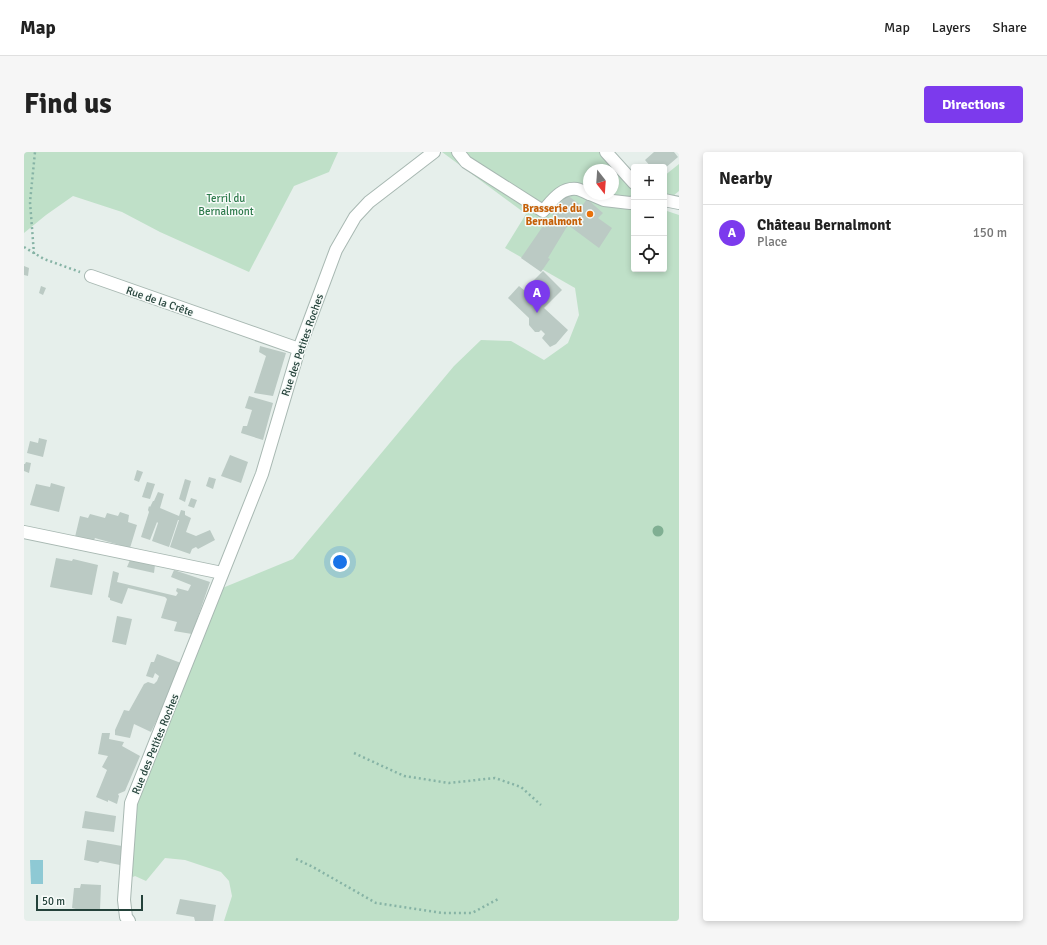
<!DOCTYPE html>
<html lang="en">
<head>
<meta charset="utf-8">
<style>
	body { margin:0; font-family:Signika,sans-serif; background:#f6f6f6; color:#222 }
	.controls { position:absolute; right:12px; top:12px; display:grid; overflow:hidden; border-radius:4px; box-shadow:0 2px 6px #0003 }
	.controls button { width:36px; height:36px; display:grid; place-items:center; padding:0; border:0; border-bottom:1px solid #e0e0e0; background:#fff; color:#222; font:20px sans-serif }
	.compass { position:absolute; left:559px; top:12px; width:36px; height:36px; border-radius:50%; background:#fff; box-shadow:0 2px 6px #0003; rotate:163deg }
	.scale { position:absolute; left:12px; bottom:10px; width:107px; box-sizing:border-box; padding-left:4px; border:2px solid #24423a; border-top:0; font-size:11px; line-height:14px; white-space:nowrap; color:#24423a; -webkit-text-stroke:3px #f7fbf9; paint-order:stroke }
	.you { position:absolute; left:316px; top:410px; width:14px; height:14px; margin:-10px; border:3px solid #fff; border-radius:50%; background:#1a73e8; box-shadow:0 0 0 6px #1a73e833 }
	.badge { display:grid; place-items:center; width:26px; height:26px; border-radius:50%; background:#7c3aed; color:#fff; font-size:13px; font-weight:700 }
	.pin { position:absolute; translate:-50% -33px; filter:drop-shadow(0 1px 2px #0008) }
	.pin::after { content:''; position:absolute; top:21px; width:14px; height:12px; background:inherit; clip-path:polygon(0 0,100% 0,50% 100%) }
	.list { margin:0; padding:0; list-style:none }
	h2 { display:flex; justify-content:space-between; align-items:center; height:52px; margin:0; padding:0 16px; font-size:17px }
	h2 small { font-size:13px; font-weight:400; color:#767676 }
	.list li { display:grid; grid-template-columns:26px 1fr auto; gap:12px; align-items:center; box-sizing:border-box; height:56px; padding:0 16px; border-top:1px solid #e0e0e0 }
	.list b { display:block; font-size:15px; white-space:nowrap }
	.list p { margin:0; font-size:13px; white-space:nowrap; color:#767676 }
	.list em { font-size:13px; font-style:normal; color:#767676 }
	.icon { flex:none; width:22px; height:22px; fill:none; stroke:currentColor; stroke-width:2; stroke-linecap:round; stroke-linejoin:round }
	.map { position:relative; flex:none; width:655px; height:769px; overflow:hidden; border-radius:4px }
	header { display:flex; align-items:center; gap:24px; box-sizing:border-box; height:56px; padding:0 20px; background:#fff; border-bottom:1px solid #e0e0e0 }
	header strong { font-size:19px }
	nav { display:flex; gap:22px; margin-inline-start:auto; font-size:14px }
	.intro { display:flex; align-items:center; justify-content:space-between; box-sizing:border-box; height:96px; padding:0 24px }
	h1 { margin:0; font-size:28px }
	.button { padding:10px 18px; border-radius:4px; background:#7c3aed; color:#fff; font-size:14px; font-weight:700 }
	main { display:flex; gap:24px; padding:0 24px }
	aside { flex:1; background:#fff; border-radius:4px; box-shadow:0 2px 6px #0003 }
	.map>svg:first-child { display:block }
</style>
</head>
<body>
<header>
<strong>Map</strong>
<nav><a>Map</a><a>Layers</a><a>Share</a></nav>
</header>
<div class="intro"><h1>Find us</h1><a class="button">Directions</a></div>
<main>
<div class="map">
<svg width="655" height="769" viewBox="0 0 655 769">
	<rect width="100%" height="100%" fill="#e6efeb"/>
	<g fill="#bfe0c8" fill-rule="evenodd">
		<polygon points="0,0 314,0 305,20 270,34 225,120 136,80 98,60 49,44 22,63 0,81"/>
		<path d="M418 0H578L610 33V117H640V58L655 63V769H200L208 744 205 729 197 720 161 708 141 706 122 729 111 724 109 725 105 721 109 650 196 437 269 407 430 214 457 188 487 189 520 208 544 191 555 163 551 136 481 96 502 62ZM565 18H589V42H565Z"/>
		<polygon points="655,12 655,39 649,44 640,44 640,24"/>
	</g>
	<polygon fill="#8ec9d4" points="6,708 19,708 19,732 7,732"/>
	<g fill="#bbcac4">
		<polygon points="630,0 650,0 654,5 640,17 640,15 627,15 621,8"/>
		<polygon points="543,43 558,54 563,47 579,61 574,66 588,76 575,96 544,73 524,106 526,107 517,120 497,106 519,74 521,76 530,64 528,62"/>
		<polygon points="0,114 5,116 4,124 0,123"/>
		<polygon points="519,119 538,138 520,156 544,178 532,192 526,195 518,186 521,182 517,178 515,180 511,180 505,173 505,166 484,146 495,134 506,143 512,138 506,132"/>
		<polygon points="17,134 22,136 19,143 15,141"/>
		<polygon points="236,194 262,201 249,244 230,241 242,204 235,200"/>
		<polygon points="225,244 249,251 239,288 217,281 219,274 223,274 228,258 221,256"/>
		<polygon points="15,286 23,288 19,305 3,301 6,289 14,291"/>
		<polygon points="206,303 224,310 217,331 197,324"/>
		<polygon points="2,310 7,311 5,321 0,319 0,312 1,312"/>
		<polygon points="113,318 119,320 115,330 110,328"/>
		<polygon points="185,325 192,327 189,337 182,334"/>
		<polygon points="161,327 167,329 161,350 155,347"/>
		<polygon points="123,330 131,332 126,347 118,345"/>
		<polygon points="27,331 41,335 35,360 6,353 12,332 26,335"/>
		<polygon points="134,340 140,342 136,356 155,364 157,358 161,359 161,363 167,366 162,380 172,384 186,378 191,388 174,397 172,395 168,397 166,402 146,395 155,368 154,368 145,395 128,389 134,371 133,370 126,388 117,385 125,360 124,358 125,354 126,355 129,349 130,349"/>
		<polygon points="167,346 173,348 170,356 164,354"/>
		<polygon points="96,360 105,363 104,370 113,373 106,396 71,386 70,388 51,385 56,364 64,366 66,362 81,366 83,361 94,364"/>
		<polygon points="32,406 48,409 49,407 74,413 68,443 26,435"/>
		<polygon points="106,408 131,413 130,421 103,415"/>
		<polygon points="150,418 186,430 168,482 150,479 153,470 137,466 143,447 141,445 104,436 98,452 86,448 86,446 84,445 89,419 95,421 93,430 152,444 154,441 152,439 153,436 164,439 167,433 147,425"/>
		<polygon points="93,464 108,467 102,493 88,490"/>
		<polygon points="133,502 157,511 151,530 127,580 110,572 106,586 91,583 91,578 100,558 105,559 120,532 124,530 130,532 133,529 135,524 131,521 129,526 122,524 127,510 130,510"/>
		<polygon points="78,581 86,581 85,587 100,590 98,594 116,604 101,639 94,642 95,644 93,652 84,648 84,650 72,645 83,618 78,615 84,604 74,602"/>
		<polygon points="61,659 92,664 90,680 58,676"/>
		<polygon points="63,688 98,694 96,713 76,709 74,711 60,708"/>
		<polygon points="57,732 77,733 76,758 57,758 57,757 56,758 48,756 50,736 56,736"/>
		<polygon points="156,747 192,753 189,769 171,769 170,765 152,762"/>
	</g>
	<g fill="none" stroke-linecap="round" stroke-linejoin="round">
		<defs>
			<g id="minor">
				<path d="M434 0 442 10 519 59C528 49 537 35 553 37 557 38 561 40 565 42"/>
				<polyline points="582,0 610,31"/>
				<polyline points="566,42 580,48 606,51 610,50"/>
				<polyline points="640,48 655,51"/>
				<polyline points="67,124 275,197"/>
				<polyline points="0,380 198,421"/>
				<polyline points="105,769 102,765 100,748 107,651 238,322 275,197 312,98 331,65 345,50 410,0"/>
			</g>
		</defs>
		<use href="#minor" stroke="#a8b8b2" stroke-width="14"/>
		<g stroke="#86b3a5" stroke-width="2.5" stroke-dasharray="2 3" stroke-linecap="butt">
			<polyline points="0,95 20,107 56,120"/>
			<polyline points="10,102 6,50 11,0"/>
			<polyline points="330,601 380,624 425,631 471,626 497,635 517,653"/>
			<polyline points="272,707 289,715 352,751 418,761 448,761 476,746"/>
		</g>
		<use href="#minor" stroke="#fff" stroke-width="12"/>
	</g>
	<circle fill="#80af93" cx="634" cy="379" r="5.5"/>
	<circle fill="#e8710a" stroke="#f7fbf9" stroke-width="1.5" cx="566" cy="62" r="4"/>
	<g text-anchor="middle" stroke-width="3" stroke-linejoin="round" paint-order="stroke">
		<g font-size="11" fill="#2d7a4b" stroke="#f7fbf9">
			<text x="202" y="50">Terril du<tspan x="202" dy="13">Bernalmont</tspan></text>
		</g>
		<g font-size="11" font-weight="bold" fill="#c56008" stroke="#f7fbf9" text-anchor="end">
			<text x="558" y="60">Brasserie du<tspan x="558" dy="13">Bernalmont</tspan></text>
		</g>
		<g font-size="11" fill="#24423a" stroke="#f7fbf9">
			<text transform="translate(136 149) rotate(19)" y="4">Rue de la Crête</text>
			<text transform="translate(278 193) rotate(-71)" y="4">Rue des Petites Roches</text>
			<text transform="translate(131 592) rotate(-68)" y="4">Rue des Petites Roches</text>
		</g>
	</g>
</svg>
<div class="controls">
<button>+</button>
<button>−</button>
<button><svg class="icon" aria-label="locate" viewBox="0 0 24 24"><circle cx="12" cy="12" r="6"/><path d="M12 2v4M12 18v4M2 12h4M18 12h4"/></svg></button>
</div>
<svg class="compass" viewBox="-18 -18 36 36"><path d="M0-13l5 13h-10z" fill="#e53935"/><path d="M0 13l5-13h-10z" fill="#767676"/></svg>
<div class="scale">50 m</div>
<div class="you"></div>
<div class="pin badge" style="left:513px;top:161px">A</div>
</div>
<aside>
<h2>Nearby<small></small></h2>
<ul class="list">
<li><span class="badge">A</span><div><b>Château Bernalmont</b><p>Place</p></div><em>150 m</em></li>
</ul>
</aside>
</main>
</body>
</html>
